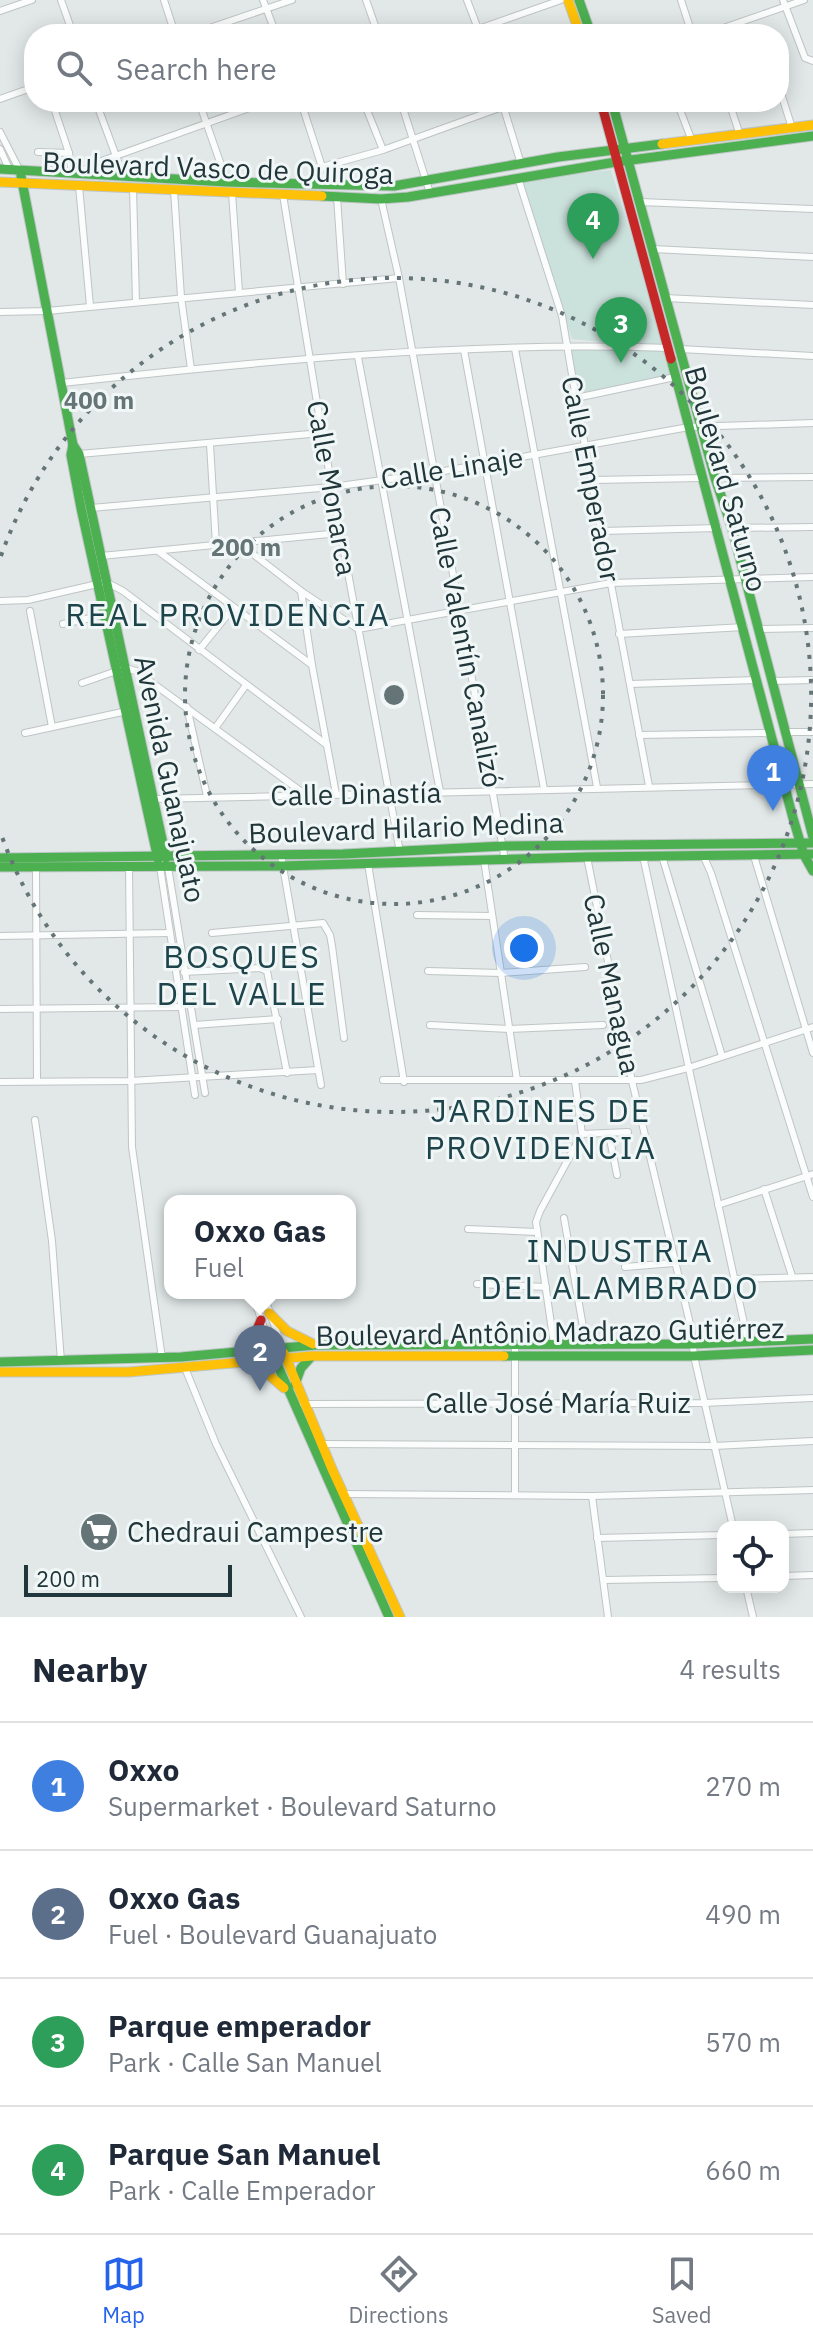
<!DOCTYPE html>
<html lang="en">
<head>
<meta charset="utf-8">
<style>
	body { margin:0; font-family:"IBM Plex Sans",sans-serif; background:#f2f2f3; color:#1f2937 }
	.controls { position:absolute; right:24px; bottom:24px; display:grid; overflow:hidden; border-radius:16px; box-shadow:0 4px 20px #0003 }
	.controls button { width:72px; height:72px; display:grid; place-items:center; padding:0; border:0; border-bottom:2px solid #e0e1e3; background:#fff; color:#1f2937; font:40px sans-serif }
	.scale { position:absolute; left:24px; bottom:20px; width:208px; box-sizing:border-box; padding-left:8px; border:4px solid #21363a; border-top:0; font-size:22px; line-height:28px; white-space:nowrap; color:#21363a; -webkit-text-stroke:6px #f0f7f6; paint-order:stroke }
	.you { position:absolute; left:524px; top:948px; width:28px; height:28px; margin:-20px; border:6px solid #fff; border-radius:50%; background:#1a73e8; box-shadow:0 0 0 12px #1a73e833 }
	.badge { display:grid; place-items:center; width:52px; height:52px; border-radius:50%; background:#2563eb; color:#fff; font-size:26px; font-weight:700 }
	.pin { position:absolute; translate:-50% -66px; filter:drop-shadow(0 2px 4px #0008) }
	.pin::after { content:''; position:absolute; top:42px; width:28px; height:24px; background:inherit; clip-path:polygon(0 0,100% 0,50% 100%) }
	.popup { position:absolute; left:164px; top:1195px; width:192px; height:104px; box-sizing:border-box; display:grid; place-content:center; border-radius:16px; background:#fff; filter:drop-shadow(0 2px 6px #0005); font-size:26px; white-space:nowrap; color:#747a83 }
	.popup b { font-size:30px; color:#1f2937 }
	.popup::after { content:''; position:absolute; left:50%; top:100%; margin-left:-16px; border:16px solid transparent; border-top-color:#fff }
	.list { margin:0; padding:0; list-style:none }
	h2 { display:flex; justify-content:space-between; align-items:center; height:104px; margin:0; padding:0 32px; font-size:34px }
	h2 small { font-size:26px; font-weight:400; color:#747a83 }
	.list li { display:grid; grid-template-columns:52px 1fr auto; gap:24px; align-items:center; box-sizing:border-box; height:128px; padding:0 32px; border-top:2px solid #e0e1e3 }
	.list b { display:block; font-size:30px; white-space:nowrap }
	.list p { margin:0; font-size:26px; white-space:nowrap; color:#747a83 }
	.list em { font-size:26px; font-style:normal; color:#747a83 }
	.icon { flex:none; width:44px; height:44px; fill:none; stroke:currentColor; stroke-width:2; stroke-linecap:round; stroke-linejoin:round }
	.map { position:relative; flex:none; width:813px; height:1617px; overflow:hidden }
	.search { position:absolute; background:#fff; box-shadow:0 4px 20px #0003; left:24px; right:24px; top:24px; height:88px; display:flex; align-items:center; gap:20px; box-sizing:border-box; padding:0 28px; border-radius:32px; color:#747a83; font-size:30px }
	.sheet { height:616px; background:#fff }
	nav { display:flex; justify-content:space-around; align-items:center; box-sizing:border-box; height:112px; border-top:2px solid #e0e1e3; background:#fff; font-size:22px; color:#747a83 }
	nav a { display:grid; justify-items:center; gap:4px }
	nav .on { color:#2563eb }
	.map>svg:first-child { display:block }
</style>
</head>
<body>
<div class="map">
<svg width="813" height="1617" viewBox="0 0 813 1617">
	<rect width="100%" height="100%" fill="#e2e8e8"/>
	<polygon fill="#cbe1db" points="611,170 675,377 576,398 568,346 652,347 572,339 521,180"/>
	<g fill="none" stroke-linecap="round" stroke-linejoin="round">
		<defs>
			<g id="street">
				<polyline points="61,0 73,34"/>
				<polyline points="164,0 175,34"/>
				<polyline points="263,0 276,34"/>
				<polyline points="366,0 378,34"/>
				<polyline points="467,0 480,34"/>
				<polyline points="681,0 692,34"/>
				<polyline points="783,0 805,58 813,61"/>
				<polyline points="0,11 32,0"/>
				<polyline points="192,34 292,0"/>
				<polyline points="464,34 561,0"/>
				<polyline points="706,34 804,0"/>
				<polyline points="779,87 792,128"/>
				<polyline points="0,99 34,87"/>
				<polyline points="52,102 69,153 72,173"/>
				<polyline points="96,102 123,175"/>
				<polyline points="199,102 227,182"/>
				<polyline points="301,102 322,167"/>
				<polyline points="401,102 430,193"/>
				<polyline points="502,102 521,164"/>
				<polyline points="677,102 692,141"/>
				<polyline points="729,102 740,135"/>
				<polyline points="365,105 383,150"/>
				<polyline points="0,132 19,169"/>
				<polyline points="0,149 9,169"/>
				<polyline points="38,152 69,153"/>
				<polyline points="79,173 96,163 266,102"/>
				<polyline points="518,178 562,316 576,398 649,786"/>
				<polyline points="313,184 322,167 383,150 516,102"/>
				<polyline points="79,186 90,306"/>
				<polyline points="133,188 136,302"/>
				<polyline points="174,190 181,297 191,369"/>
				<polyline points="232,193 239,292"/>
				<polyline points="283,195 322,433 400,852"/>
				<polyline points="337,197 343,284"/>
				<polyline points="381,199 399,278 505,860"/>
				<polyline points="640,202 813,209"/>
				<polyline points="653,249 813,257"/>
				<polyline points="665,298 813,305"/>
				<polyline points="0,312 47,311 399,278"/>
				<polyline points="515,349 597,787"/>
				<polyline points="680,349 813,356"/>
				<polyline points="464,350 544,789"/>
				<polyline points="358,357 440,792"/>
				<path d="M62 383C263 361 466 341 669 348"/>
				<polyline points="576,398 675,377"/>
				<polyline points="210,444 216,545"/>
				<polyline points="79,454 322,433"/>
				<polyline points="715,478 813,477"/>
				<polyline points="593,480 703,478"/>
				<polyline points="91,508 332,487 433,473 689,427 813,423"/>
				<polyline points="732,528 813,527"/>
				<polyline points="602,531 718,528"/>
				<polyline points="240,544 301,591 358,629 611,583 813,577"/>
				<polyline points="158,551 312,665"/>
				<polyline points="101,556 340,533"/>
				<polyline points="301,591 312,665 336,794"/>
				<polyline points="0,601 28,600 106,582 123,591 327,745"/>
				<polyline points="30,611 52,727"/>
				<polyline points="63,624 104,615"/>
				<polyline points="758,629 813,628"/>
				<polyline points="619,634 744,627"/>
				<polyline points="199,650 233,608"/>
				<polyline points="772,681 813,680"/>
				<polyline points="82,683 125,668 136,671 306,795"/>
				<polyline points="630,684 757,680"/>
				<polyline points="187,707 207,796"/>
				<polyline points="216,727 246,685"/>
				<polyline points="786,732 813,732"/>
				<polyline points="25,733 127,711"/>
				<polyline points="639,735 771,733"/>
				<polyline points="154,799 813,784"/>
				<polyline points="281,855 321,1085"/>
				<polyline points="703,855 711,873 813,1197"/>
				<polyline points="643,856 748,1342"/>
				<polyline points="662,856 722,1056"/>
				<polyline points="754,856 813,1053"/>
				<polyline points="587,857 632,1081 691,1328 694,1356 733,1527"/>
				<polyline points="484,860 517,1080"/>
				<polyline points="368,864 404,1082"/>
				<polyline points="36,866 37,1081"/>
				<polyline points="129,867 132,1147 162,1358"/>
				<polyline points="160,867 195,1095"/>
				<polyline points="168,867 205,1093"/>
				<polyline points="417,915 492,916"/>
				<polyline points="212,933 323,923 330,935 332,946 344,1038"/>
				<polyline points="0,936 170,933"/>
				<polyline points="428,971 500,973 585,967"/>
				<polyline points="184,972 260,968 267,971 287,1073"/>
				<polyline points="0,1009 181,1007"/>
				<polyline points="194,1025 278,1019"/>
				<polyline points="430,1025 509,1029 603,1025"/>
				<polyline points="383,1080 641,1080 688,1068 813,1027"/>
				<polyline points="0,1082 130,1081 318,1070"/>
				<polyline points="35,1120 52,1241 61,1361"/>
				<polyline points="582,1134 628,1132"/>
				<polyline points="609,1134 617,1175"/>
				<polyline points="764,1189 792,1276"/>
				<polyline points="718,1205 813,1174"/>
				<polyline points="564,1218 586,1344"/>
				<polyline points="468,1229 537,1232"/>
				<polyline points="625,1267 674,1263"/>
				<polyline points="735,1279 813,1277"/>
				<polyline points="477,1284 546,1287"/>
				<polyline points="252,1293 271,1348"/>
				<polyline points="263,1293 282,1347"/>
				<polyline points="554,1344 536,1222 540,1211 582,1134 575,1081"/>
				<polyline points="515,1345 515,1494"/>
				<polyline points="185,1368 216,1444 301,1617"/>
				<polyline points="303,1404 704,1403 813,1398"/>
				<polyline points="324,1444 714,1446 813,1441"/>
				<polyline points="344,1494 592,1496 813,1490"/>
				<polyline points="592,1496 608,1617"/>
				<polyline points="783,1534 813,1533"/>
				<polyline points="597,1538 723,1535"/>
				<polyline points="783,1576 813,1575"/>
				<polyline points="604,1580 723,1578"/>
				<polyline points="746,1587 753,1617"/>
			</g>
			<g id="fast">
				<polyline points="579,0 591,34"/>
				<polyline points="612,102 715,478 732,528 813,837"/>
				<polyline points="0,169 227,182 394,186 558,157 662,144"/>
				<polyline points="21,176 73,445 71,455 81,508 158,859"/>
				<polyline points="322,196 381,199 408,197 616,162 813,136"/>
				<polyline points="671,359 793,818 804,855 813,871"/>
				<polyline points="73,445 79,454 166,858"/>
				<polyline points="0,858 343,854 504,846 813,843"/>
				<polyline points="0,867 282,866 587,857 813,854"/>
				<polyline points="504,1356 694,1356 813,1350"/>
				<polyline points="274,1357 389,1617"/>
				<polyline points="0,1362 181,1357 316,1345 693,1344 813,1339"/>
				<polyline points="295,1384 301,1368 311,1357"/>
			</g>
			<g id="slow">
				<polyline points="568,0 580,34"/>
				<polyline points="662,144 813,125"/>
				<polyline points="0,182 322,196"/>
				<polyline points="269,1313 287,1331 313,1344"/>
				<polyline points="284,1353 332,1469 400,1617"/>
				<polyline points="246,1364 268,1374 284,1388"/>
				<polyline points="0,1372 129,1372 312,1356 504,1356"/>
			</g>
			<g id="jam">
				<polyline points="601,102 671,359"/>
				<polyline points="249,1349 261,1320"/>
			</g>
		</defs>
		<use href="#street" stroke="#bfc4c5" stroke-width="8"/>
		<use href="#fast" stroke="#bec5c6" stroke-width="11"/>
		<use href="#slow" stroke="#bec5c6" stroke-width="11"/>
		<use href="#jam" stroke="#bec5c6" stroke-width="11"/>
		<use href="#street" stroke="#fbfcfc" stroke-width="6"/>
		<use href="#fast" stroke="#4caf50" stroke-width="9"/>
		<use href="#slow" stroke="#ffc107" stroke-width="9"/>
		<use href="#jam" stroke="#c62828" stroke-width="9"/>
	</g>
	<g fill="none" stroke="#657477" stroke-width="4" stroke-dasharray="4 8">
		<circle cx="394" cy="695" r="209"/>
		<path d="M1 556A417 417 0 1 1 1 834"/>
	</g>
	<defs>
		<symbol id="supermarket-disc" viewBox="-11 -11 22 22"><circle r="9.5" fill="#657477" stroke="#f0f7f6"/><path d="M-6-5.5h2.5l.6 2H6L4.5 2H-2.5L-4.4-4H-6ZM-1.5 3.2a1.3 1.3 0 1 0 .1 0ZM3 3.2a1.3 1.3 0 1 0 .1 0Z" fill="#fff"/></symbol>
	</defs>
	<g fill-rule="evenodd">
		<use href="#supermarket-disc" x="77" y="1510" width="44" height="44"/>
	</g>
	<g text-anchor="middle" stroke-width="6" stroke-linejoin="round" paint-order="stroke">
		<g font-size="28" fill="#21363a" stroke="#f0f7f6">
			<text transform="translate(218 168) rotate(2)" y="10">Boulevard Vasco de Quiroga</text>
			<text transform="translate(452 468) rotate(-9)" y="10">Calle Linaje</text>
			<text transform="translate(591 479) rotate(79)" y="10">Calle Emperador</text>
			<text transform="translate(726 479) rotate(74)" y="10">Boulevard Saturno</text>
			<text transform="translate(332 488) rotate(80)" y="10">Calle Monarca</text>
			<text transform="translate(466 647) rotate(79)" y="10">Calle Valentín Canalizó</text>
			<text transform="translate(170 779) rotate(78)" y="10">Avenida Guanajuato</text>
			<text transform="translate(356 794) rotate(-1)" y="10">Calle Dinastía</text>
			<text transform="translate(406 828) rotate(-2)" y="10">Boulevard Hilario Medina</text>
			<text transform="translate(612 984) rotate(78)" y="10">Calle Managua</text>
			<text transform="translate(550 1332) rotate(-1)" y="10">Boulevard Antônio Madrazo Gutiérrez</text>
			<text x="558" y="1413">Calle José María Ruiz</text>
		</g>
		<g font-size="28" fill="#21363a" stroke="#f0f7f6" text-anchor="start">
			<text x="127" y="1542">Chedraui Campestre</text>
		</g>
		<g font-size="32" letter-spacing="2" fill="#1e444b" stroke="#f0f7f6">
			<text x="228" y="626">REAL PROVIDENCIA</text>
			<text x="242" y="968">BOSQUES<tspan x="242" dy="37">DEL VALLE</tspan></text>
			<text x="541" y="1122">JARDINES DE<tspan x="541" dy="37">PROVIDENCIA</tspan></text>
			<text x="620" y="1262">INDUSTRIA<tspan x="620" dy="37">DEL ALAMBRADO</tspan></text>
		</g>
	</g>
	<circle cx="394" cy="695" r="12" fill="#657477" stroke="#f0f7f6" stroke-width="4"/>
	<g font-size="24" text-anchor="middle" font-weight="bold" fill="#657477" stroke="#f0f7f6" stroke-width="6" stroke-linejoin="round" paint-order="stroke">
		<text x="99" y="409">400 m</text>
		<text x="246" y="556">200 m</text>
	</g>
</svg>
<div class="controls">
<button><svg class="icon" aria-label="locate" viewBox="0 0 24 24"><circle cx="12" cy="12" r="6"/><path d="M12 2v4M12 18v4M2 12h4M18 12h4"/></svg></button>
</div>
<div class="scale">200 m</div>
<div class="you"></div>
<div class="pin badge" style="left:773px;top:811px;background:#3f7fe0">1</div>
<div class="pin badge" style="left:260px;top:1391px;background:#5c6f8a">2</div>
<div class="popup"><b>Oxxo Gas</b>Fuel</div>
<div class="pin badge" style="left:621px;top:363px;background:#2e9e5b">3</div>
<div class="pin badge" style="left:593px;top:259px;background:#2e9e5b">4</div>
<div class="search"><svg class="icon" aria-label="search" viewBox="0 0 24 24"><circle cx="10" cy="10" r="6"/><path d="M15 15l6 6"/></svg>Search here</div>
</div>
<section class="sheet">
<h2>Nearby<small>4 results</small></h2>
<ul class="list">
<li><span class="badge" style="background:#3f7fe0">1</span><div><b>Oxxo</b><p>Supermarket · Boulevard Saturno</p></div><em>270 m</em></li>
<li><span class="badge" style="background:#5c6f8a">2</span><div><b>Oxxo Gas</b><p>Fuel · Boulevard Guanajuato</p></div><em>490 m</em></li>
<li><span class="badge" style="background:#2e9e5b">3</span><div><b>Parque emperador</b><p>Park · Calle San Manuel</p></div><em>570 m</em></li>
<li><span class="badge" style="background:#2e9e5b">4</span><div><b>Parque San Manuel</b><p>Park · Calle Emperador</p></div><em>660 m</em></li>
</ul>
</section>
<nav>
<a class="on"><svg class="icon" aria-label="map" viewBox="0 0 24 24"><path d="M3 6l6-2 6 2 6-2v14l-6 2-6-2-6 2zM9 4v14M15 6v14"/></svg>Map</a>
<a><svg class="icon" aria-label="directions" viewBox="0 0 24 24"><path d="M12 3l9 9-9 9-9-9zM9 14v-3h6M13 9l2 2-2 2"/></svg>Directions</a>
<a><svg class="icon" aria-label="saved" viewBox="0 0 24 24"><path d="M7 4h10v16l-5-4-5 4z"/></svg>Saved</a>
</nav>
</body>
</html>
